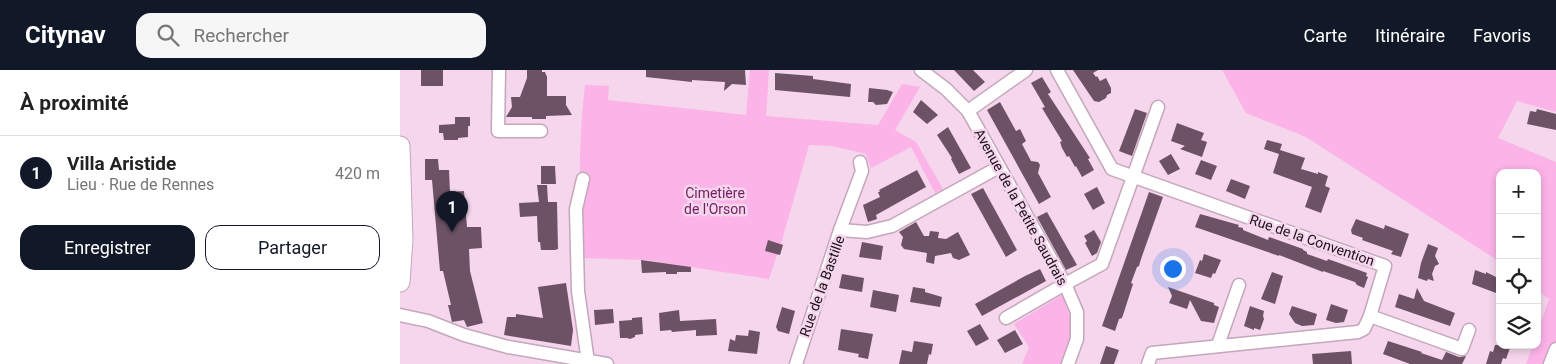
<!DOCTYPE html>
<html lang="fr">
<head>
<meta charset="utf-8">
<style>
	body { margin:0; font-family:Roboto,sans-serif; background:#f6f6f6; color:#222 }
	.controls { position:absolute; right:15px; bottom:15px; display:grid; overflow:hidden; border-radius:10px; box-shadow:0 2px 8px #0003 }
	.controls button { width:45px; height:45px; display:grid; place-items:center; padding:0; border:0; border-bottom:1px solid #e0e0e0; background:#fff; color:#222; font:25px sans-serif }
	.you { position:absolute; left:772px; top:198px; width:18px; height:18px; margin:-12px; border:4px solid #fff; border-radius:50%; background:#1a73e8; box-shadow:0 0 0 8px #1a73e833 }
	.badge { display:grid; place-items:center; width:32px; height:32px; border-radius:50%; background:#111827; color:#fff; font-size:16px; font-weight:700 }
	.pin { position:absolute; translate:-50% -41px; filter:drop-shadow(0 1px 2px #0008) }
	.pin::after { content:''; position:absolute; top:26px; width:18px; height:15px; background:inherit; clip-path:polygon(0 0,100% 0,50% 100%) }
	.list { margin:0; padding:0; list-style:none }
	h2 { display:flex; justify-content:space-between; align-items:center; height:65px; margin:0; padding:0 20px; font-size:21px }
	h2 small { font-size:16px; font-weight:400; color:#767676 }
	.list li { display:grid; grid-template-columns:32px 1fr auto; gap:15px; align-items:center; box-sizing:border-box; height:75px; padding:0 20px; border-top:1px solid #e0e0e0 }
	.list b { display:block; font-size:19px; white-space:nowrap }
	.list p { margin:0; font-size:16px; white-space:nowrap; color:#767676 }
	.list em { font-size:16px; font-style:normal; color:#767676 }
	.actions { display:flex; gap:10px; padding:15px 20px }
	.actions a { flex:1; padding:11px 0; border:1px solid #111827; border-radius:15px; text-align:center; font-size:18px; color:#111827 }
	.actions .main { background:#111827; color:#fff }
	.icon { flex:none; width:28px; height:28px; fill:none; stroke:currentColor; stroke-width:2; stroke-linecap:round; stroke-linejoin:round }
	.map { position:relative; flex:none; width:1156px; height:294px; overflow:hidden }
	header { display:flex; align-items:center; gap:30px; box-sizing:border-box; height:70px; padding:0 25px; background:#111827; color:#fff }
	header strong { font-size:24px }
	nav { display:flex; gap:28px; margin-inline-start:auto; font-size:18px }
	.search { width:350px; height:45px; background:#f6f6f6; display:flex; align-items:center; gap:12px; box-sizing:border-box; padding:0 18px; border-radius:15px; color:#767676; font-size:19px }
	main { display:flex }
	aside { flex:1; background:#fff }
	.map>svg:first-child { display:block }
</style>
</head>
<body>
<header>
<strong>Citynav</strong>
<div class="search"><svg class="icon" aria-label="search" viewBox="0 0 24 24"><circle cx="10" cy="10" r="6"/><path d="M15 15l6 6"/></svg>Rechercher</div>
<nav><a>Carte</a><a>Itinéraire</a><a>Favoris</a></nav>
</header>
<main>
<aside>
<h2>À proximité<small></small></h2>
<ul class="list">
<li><span class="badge">1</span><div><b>Villa Aristide</b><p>Lieu · Rue de Rennes</p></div><em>420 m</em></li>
</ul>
<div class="actions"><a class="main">Enregistrer</a><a>Partager</a></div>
</aside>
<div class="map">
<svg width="1156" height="294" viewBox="0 0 1156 294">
	<rect width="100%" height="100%" fill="#f5d6ec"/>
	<g fill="#fbb3e8">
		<path d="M350 0H369L366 46 478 55 502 14 520 17 495 60 516 72 543 119 535 123 511 77 471 98 466 84 432 76 409 75 381 174H383L380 184 377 185 369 209 245 190 182 188C179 131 178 73 185 15L209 16 208 30 346 45Z"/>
		<polygon points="822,0 1156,0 1156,42 1117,31 1098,68 1156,92 1156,294 1126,294 1133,275 1137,275 1137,263 1149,229 1137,220 1137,103 1100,103 1100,192 906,67 846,43"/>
		<path d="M662 225C675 253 672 265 662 294H622L629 277 614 254Z"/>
	</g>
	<g fill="#6c5264">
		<rect x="21" y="0" width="22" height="16"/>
		<polygon points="127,0 142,0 142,2 145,2 147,7 147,26 166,26 166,35 172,45 146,46 146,49 132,49 132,47 106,47 112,37 111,27 120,27 127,8"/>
		<polygon points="246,0 345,0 346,15 332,14 324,21 325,12 292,10 292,12 246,7"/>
		<polygon points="554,0 573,0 585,12 574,21"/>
		<polygon points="673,0 698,0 693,3 696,7 697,6 700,11 706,8 711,18 711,23 707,25 706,28 699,32 694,31"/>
		<polygon points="375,3 413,6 413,9 451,14 450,27 375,20"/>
		<polygon points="642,7 651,22 648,24 690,88 688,89 694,100 682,107 676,96 675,97 669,86 667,87 662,78 660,72 662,71 642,38 645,37 631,13"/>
		<polygon points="469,18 487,20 493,22 487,34 476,35 473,32 468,32"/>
		<polygon points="521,30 538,45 527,54 513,42"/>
		<polygon points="600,32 616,61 620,59 626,71 622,74 631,91 638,92 640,95 638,103 651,127 639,134 587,40"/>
		<polygon points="735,39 747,43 732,86 719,81"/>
		<polygon points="1137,39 1156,44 1156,60 1127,54 1130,41 1136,42"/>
		<polygon points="55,47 70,47 70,56 68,56 68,67 58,68 58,70 44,70 43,63 39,63 39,55 55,54"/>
		<polygon points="777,53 804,63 801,70 807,72 802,87 780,79 785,76 771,71"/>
		<polygon points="548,57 571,98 559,104 551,89 552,88 537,65"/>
		<polygon points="867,70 882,74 880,80 905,88 901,99 918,104 918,102 928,106 925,116 930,118 921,143 905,137 912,117 873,103 879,84 864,79"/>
		<polygon points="771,84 780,99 768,105 759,91"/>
		<polygon points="25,89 38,89 39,100 49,100 50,122 64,121 67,157 81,157 82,178 69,179 70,201 83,253 67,257 64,250 52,252 48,235 51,235 43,201 40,201 32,110 25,110"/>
		<polygon points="801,90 817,96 811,110 795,104"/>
		<polygon points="141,96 155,96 156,114 141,114"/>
		<polygon points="517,100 526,117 476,145 477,149 468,152 463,135 480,127 478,122 480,122 479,120"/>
		<polygon points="831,109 850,116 845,129 826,121"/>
		<polygon points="137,115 147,115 148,132 157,132 158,179 155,180 141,180 140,172 138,172 137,146 120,147 119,133 139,132"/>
		<polygon points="697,117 705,133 693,140 684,124"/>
		<polygon points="583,118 617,180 606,187 571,124"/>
		<polygon points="749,122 763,127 741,189 739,196 737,197 731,213 733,214 724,242 722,248 719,249 715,261 702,256"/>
		<polygon points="647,142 677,195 666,200 637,147"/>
		<polygon points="800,144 839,155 838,157 843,158 843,160 868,170 869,167 903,179 903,180 907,182 907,184 927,191 928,189 967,203 966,206 968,207 964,218 957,215 955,212 923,201 923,202 879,185 879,186 795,157"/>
		<polygon points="956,149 984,159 985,155 1009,164 1001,187 991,184 993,181 962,170 963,168 952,164 951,160"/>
		<polygon points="516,152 524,166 529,166 530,161 539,162 538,168 546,169 558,162 570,185 559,190 553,188 551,183 535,186 534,194 526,192 527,183 504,179 501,175 503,167 499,162"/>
		<polygon points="694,160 701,172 697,183 692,186 685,173 687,171 684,166"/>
		<polygon points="368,170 383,175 380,185 365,181"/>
		<polygon points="462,172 483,176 481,190 459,187"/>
		<polygon points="1028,174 1038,178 1035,186 1039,194 1035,196 1032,204 1034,211 1028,209 1027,211 1018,208 1021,193"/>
		<polygon points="804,184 821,190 815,204 813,203 811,208 795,203 800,190 802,191"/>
		<polygon points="241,190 291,197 291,202 277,202 277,204 266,204 266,202 242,203"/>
		<polygon points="640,199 646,211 582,246 575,234 625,206"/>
		<polygon points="1075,200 1086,204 1086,202 1100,209 1096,223 1072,214"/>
		<polygon points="872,202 883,206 875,234 861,229"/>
		<polygon points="442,204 464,208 462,222 439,218"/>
		<polygon points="166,213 173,260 171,276 104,265 107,247 116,247 116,244 143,248 138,217"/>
		<polygon points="513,217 525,219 525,222 542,227 540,237 510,232"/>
		<polygon points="768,217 814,233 814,235 819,237 814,253 801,251 790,230 787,239 769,233 772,226"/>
		<polygon points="1017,218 1024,231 1055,243 1050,256 995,237 999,224 1014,229"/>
		<polygon points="473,220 499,225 496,242 470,237"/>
		<polygon points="931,234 948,240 944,252 936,253 926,250"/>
		<polygon points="850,236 864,241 863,246 864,249 860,260 854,258 854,260 844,256"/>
		<polygon points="892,236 917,244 914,255 902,256 895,253 889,244"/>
		<polygon points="382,237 395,241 389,264 378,261 376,257"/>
		<polygon points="213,239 214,253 195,255 194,240"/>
		<polygon points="279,240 280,251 316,249 317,265 296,266 296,260 272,262 271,260 260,261 259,243"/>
		<polygon points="242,247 243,264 235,265 235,267 230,269 227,268 220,268 219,251 232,250 232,248"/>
		<polygon points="580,254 589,269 576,276 567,261"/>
		<polygon points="441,259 473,264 468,289 458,287 459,284 438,280"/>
		<polygon points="349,260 360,262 357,284 328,281 330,269 335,271 336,265 348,266"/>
		<polygon points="615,260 623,274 605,283 597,270"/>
		<polygon points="514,271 533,274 531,285 529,284 527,294 499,294 502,280 512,282"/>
		<polygon points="988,271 1022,282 1021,283 1042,290 1046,282 1059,287 1066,286 1062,294 1010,294 983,284"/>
		<polygon points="1095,275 1111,275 1106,289 1103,288 1101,294 1086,294 1090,281 1093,282"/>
		<polygon points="706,276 719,280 714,294 700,294"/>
		<polygon points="951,281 952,294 913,294 912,284"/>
	</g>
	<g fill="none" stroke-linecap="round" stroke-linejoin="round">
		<defs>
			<g id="street">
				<polyline points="99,0 98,61 141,61"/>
				<polyline points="521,0 546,19 568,41 665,214 677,242 677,269 668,294"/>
				<polyline points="657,0 712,99 985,196 970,246 964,259 958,262 752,283 748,294"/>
				<polyline points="568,41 626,0"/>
				<polyline points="183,109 176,139 178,221 188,292"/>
				<polyline points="440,160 467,162 492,156 599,97"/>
				<polyline points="0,245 28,251 64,265 108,277 207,294"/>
				<polyline points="970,246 1062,279 1069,260"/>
				<polyline points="606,248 665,214 702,194 758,37"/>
				<polyline points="818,275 839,215"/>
				<polyline points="396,294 440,160 462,101 460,92"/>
				<polyline points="1150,294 1156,279"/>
			</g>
			<polyline id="secondary" points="0,76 3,169 0,212"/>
		</defs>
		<use href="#street" stroke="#c4a7bb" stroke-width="15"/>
		<use href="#secondary" stroke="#c4a7bb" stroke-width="21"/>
		<use href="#street" stroke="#fff" stroke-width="12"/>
		<use href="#secondary" stroke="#fff" stroke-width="19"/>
	</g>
	<g text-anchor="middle" stroke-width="5" stroke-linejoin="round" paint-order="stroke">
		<g font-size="14" fill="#711d61" stroke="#f5d6ec">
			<text x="315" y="128">Cimetière<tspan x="315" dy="16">de l'Orson</tspan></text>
		</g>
		<g font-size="14" fill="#1b1118" stroke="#f5d6ec">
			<text transform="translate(621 137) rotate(61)" y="5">Avenue de la Petite Saudrais</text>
			<text transform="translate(912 170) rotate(19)" y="5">Rue de la Convention</text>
			<text transform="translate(422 216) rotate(-70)" y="5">Rue de la Bastille</text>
		</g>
	</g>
</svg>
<div class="controls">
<button>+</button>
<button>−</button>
<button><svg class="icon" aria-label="locate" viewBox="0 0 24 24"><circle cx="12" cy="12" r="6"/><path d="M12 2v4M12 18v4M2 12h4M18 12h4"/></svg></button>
<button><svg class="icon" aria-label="layers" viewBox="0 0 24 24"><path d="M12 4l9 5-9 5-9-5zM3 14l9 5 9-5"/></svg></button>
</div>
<div class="you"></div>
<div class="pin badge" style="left:52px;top:162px">1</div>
</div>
</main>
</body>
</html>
